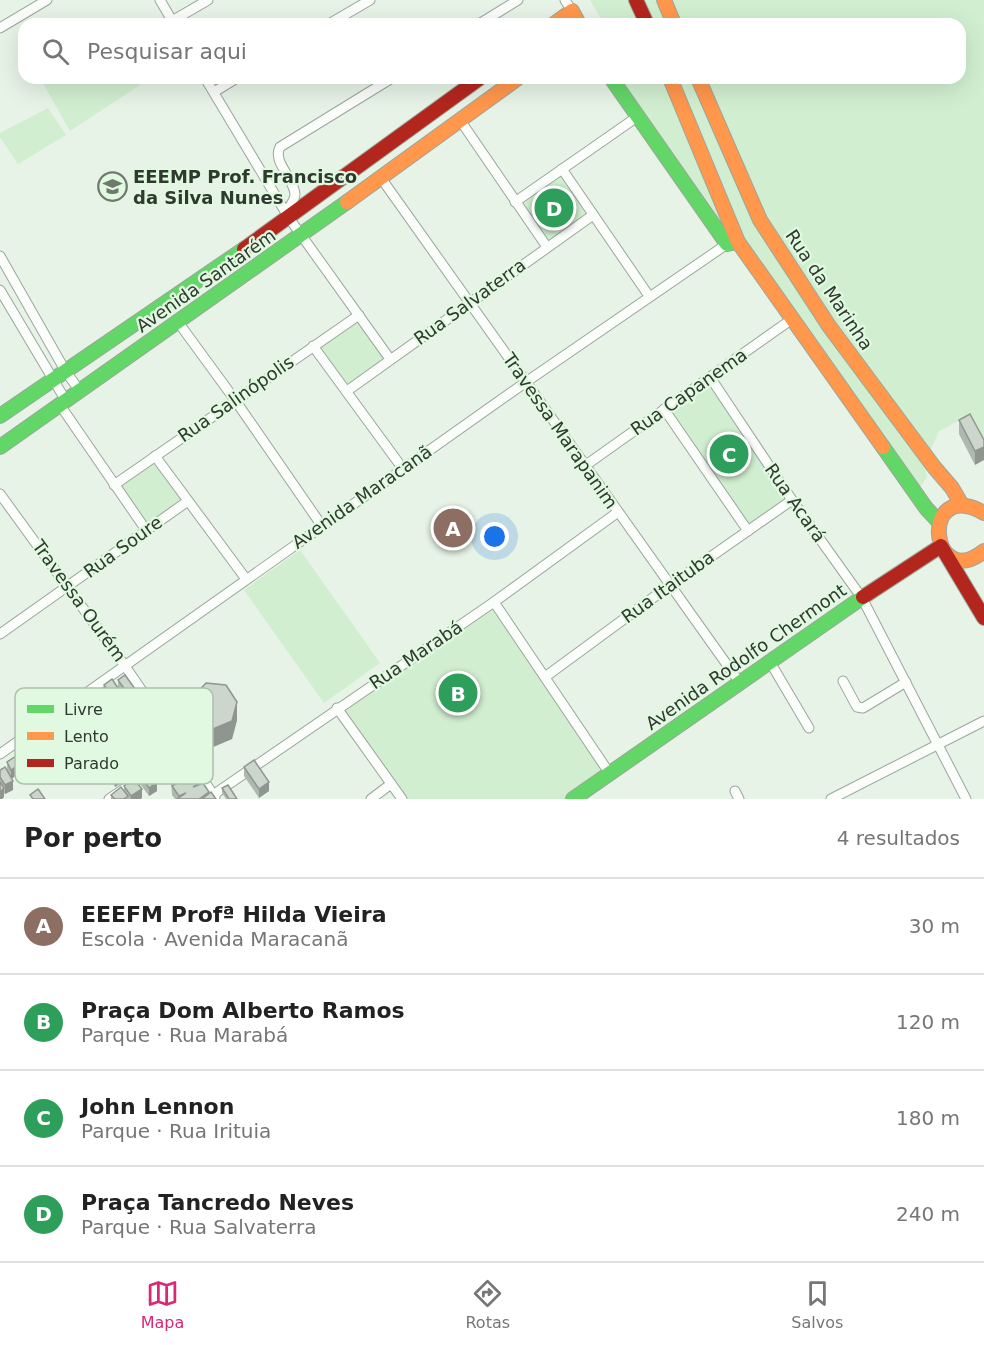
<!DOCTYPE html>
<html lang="pt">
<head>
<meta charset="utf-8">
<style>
	body { margin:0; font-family:"DejaVu Sans",sans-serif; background:#f6f6f6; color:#222 }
	.you { position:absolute; left:495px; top:537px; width:21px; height:21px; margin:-15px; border:4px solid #fff; border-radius:50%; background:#1a73e8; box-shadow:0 0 0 9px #1a73e833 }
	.badge { display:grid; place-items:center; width:39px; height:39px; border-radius:50%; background:#db2777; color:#fff; font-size:20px; font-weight:700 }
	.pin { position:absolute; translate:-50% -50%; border:3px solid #fff; box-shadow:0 2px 6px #0006 }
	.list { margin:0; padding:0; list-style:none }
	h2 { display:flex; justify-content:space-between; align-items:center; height:78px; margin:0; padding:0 24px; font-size:26px }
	h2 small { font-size:20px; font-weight:400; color:#767676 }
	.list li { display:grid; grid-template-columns:39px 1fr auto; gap:18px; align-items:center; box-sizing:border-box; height:96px; padding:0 24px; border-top:2px solid #e0e0e0 }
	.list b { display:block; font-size:22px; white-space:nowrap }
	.list p { margin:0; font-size:20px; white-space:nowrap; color:#767676 }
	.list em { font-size:20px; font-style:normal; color:#767676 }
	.icon { flex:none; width:33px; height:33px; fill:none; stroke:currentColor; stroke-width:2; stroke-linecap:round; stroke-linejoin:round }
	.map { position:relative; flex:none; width:984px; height:799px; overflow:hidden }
	.search { position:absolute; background:#fff; box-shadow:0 6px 24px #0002; left:18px; right:18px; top:18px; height:66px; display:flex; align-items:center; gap:15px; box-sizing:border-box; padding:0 21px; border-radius:18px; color:#767676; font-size:22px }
	.sheet { height:462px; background:#fff }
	nav { display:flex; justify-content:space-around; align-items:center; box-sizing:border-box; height:84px; border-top:2px solid #e0e0e0; background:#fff; font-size:16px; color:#767676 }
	nav a { display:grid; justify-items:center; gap:3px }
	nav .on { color:#db2777 }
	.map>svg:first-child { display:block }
</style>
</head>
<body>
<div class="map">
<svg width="984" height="799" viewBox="0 0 984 799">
	<rect width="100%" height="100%" fill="#e6f3e6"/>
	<g fill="#d1efd0">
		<polygon points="590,0 984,0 984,447 967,417 939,431 924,465 927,477 915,494 730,241 618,78 960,78 960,24 604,24"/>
		<polygon points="40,78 136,78 140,85 70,131"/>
		<polygon points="48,108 66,135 18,164 0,137 0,133"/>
		<polygon points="562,169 593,215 547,247 515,202"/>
		<polygon points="359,315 390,359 347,391 313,346"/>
		<polygon points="710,377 792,500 748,531 664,409"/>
		<polygon points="155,456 188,501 146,530 114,485"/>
		<polygon points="300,550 380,663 324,703 244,590"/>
		<polygon points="494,602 610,774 573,799 402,799 337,708"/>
	</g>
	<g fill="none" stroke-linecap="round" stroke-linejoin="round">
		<defs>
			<g id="street">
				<polyline points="160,0 174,24"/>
				<polyline points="565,0 572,11"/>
				<polyline points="172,21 208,0"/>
				<polyline points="329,24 370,0"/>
				<polyline points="479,24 518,0"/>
				<polyline points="0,28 47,0"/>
				<polyline points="205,78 289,218 390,359"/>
				<polyline points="214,92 237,78"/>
				<polyline points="460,120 547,247"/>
				<polyline points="562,169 649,296"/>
				<polyline points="381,178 740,683"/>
				<polyline points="515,202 637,117"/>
				<path d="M286 212C289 207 295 201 295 194 294 178 272 162 280 147L392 78"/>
				<polyline points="0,256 66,372 80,391"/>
				<polyline points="0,290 66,401"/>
				<polyline points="178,322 235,400 322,526"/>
				<polyline points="313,346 403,469"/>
				<polyline points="710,377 792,500 862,598 966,799"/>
				<polyline points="347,391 593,215"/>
				<polyline points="60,405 146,530"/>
				<polyline points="664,409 748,531"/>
				<polyline points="155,456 246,579"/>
				<polyline points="586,465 792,319"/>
				<polyline points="114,485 359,315"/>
				<polyline points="0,494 125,666 215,797"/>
				<polyline points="494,602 610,774"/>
				<polyline points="0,634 188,501"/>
				<polyline points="770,662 809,728"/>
				<polyline points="545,677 669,586 792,500"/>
				<polyline points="843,681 857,707 863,708 906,682"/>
				<polyline points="337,708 402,799"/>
				<polyline points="0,754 526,382 727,244"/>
				<polyline points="735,791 739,799"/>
				<polyline points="213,795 494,602 618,512"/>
				<polyline points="109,799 183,749"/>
				<polyline points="371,799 391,784"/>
				<polyline points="831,799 984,721"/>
			</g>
			<g id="fast">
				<polyline points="611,78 727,244 738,242"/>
				<polyline points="0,416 244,249"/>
				<polyline points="0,447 347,202"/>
				<polyline points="883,447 926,508 939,522"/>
				<polyline points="573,799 863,597"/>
			</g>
			<g id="slow">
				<polyline points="664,0 674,24"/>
				<polyline points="554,24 572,11 579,24"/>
				<polyline points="670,78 738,242 883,447"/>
				<polyline points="698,78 760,220 829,326 934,467 952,488 962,505"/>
				<polyline points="347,202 518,78"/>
				<path d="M984 513C918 476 930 594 984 551"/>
			</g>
			<g id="jam">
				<polyline points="636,0 647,24"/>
				<polyline points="244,249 480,78"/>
				<polyline points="863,597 941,546 984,618"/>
			</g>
		</defs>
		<use href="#street" stroke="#9ca69c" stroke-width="11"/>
		<use href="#fast" stroke="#9ca69c" stroke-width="16"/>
		<use href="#slow" stroke="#9ca69c" stroke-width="16"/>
		<use href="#jam" stroke="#9ca69c" stroke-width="16"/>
		<use href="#street" stroke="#fbfdfb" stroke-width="9"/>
		<use href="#fast" stroke="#63d668" stroke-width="14"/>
		<use href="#slow" stroke="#ff974d" stroke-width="14"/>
		<use href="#jam" stroke="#b3261e" stroke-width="14"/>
	</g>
	<g fill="#afb8af">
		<polygon points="959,420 984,440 975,465 959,434"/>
		<polygon points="118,680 141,706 134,711 130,706 130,715 123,720 113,707 113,715 107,720 108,730 100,736 83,714 83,705 96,705 96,697 104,694 104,685 118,688"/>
		<polygon points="192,698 237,720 232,739 213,747 195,737 192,716"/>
		<polygon points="69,711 81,714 73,719 83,742 74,748 61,731 61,723 70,716"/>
		<polygon points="146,724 167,744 159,750 146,733"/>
		<polygon points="111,742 134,765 127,771 127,779 115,787 111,780 111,771 121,765 111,751"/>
		<polygon points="7,762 20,773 12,778 13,790 5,794 4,793 4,797 2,799 0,799 0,770 7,770"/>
		<polygon points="244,767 269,791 259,798 244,776"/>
		<polygon points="193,772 202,783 209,794 216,799 175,799 172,795 171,779"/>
		<polygon points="141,776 157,791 149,796 141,785"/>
		<polygon points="124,786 142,798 140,799 111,799 111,795 124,791"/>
		<polygon points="222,788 237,799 226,799 222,793"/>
	</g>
	<g fill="#8f968f">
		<polygon points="984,447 984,460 975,465 975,451"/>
		<polygon points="141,697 141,706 134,711 134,702"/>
		<polygon points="237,702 237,720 232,739 213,747 213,729"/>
		<polygon points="113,706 113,715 106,720 106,711"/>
		<polygon points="130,706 130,715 123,720 123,711"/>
		<polygon points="81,710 81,714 72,720 72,715"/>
		<polygon points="108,721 108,730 100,736 100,727"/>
		<polygon points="83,733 83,742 74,748 74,739"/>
		<polygon points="167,735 167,744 159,750 159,741"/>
		<polygon points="134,756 134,765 127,771 127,779 115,787 115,778 126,771 126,763"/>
		<polygon points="20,764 20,773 11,779 11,770"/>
		<polygon points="193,769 193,778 174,789 174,783"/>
		<polygon points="13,781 13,790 5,794 5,785"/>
		<polygon points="157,782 157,791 149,796 149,788"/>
		<polygon points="269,782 269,791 259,798 259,789"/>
		<polygon points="4,788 4,797 2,799 0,799 0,792"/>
		<polygon points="142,789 142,798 140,799 131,799 131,796"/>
	</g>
	<g fill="#ccd6cc" stroke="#8f968f" stroke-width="1.5">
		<polygon points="970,414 984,440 984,447 975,451 959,420"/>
		<polygon points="125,675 141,697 134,702 118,680"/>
		<polygon points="112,679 130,706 123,711 104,685"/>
		<polygon points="206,683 226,685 237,702 232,721 213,729 195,719 192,698"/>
		<polygon points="16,756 20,764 11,770 7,762"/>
		<polygon points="254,760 269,782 259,789 244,767"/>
		<polygon points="5,767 13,781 5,785 0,777 0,770"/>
		<polygon points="149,770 157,782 149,788 141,776"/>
		<polygon points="196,771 202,781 193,787 203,783 209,792 199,799 177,799 186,793 179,796 172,786"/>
		<polygon points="134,779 142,789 131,796 124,786"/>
		<polygon points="0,782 4,788 0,792"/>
		<polygon points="228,785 237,799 229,799 222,788"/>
		<polygon points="121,787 128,796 124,799 115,799 111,795"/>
		<polygon points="38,789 45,799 33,799 30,795"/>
		<polygon points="211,792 216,799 202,799"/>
	</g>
	<defs>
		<symbol id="school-ring" viewBox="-11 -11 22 22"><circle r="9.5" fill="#e1f9e0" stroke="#6f7a6f" stroke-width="1.5"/><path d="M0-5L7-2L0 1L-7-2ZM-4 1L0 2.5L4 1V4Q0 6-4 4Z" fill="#6f7a6f"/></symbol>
	</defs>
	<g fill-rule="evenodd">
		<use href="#school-ring" x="96" y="170" width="33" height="33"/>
	</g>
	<g text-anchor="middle" stroke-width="4.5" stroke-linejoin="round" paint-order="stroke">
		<g font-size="18" font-weight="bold" fill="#2f392f" stroke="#e1f9e0" text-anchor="start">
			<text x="133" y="183">EEEMP Prof. Francisco<tspan x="133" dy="21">da Silva Nunes</tspan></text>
		</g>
		<g font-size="18" fill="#2f392f" stroke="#e1f9e0">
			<text transform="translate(206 281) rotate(-35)" y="6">Avenida Santarém</text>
			<text transform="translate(829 290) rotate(56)" y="6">Rua da Marinha</text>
			<text transform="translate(470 302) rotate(-36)" y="6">Rua Salvaterra</text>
			<text transform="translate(689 392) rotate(-35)" y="6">Rua Capanema</text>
			<text transform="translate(236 399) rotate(-35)" y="6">Rua Salinópolis</text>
			<text transform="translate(560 431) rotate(55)" y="6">Travessa Marapanim</text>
			<text transform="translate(362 497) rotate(-35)" y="6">Avenida Maracanã</text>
			<text transform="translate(795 503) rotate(55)" y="6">Rua Acará</text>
			<text transform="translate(123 547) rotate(-36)" y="6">Rua Soure</text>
			<text transform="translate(668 587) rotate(-36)" y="6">Rua Itaituba</text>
			<text transform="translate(79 601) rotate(54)" y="6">Travessa Ourém</text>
			<text transform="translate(416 655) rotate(-34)" y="6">Rua Marabá</text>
			<text transform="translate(746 657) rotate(-35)" y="6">Avenida Rodolfo Chermont</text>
		</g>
	</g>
	<rect x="15" y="688" width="198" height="96" rx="9" fill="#e1f9e0" stroke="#acbfab" stroke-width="1.5"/>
	<rect x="27" y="705" width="27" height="8" fill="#63d668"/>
	<rect x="27" y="732" width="27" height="8" fill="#ff974d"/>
	<rect x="27" y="759" width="27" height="8" fill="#b3261e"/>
	<g font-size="16" fill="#2f392f">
		<text x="64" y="715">Livre</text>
		<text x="64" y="742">Lento</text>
		<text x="64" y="769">Parado</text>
	</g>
</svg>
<div class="you"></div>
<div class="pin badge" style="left:453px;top:528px;background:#8d6e63">A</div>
<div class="pin badge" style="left:458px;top:693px;background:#2e9e5b">B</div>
<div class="pin badge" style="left:729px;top:454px;background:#2e9e5b">C</div>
<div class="pin badge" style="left:554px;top:208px;background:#2e9e5b">D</div>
<div class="search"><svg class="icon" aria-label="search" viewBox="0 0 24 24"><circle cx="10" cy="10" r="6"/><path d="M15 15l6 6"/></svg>Pesquisar aqui</div>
</div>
<section class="sheet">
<h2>Por perto<small>4 resultados</small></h2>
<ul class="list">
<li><span class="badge" style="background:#8d6e63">A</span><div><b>EEEFM Profª Hilda Vieira</b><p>Escola · Avenida Maracanã</p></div><em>30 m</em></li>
<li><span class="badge" style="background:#2e9e5b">B</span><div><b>Praça Dom Alberto Ramos</b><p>Parque · Rua Marabá</p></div><em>120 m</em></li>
<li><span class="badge" style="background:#2e9e5b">C</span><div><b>John Lennon</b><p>Parque · Rua Irituia</p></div><em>180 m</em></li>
<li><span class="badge" style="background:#2e9e5b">D</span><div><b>Praça Tancredo Neves</b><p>Parque · Rua Salvaterra</p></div><em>240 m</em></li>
</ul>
</section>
<nav>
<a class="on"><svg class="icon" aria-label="map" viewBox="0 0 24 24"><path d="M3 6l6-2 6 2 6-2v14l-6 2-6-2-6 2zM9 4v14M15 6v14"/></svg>Mapa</a>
<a><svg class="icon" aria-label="directions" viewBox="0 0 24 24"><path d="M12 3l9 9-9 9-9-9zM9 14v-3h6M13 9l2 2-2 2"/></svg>Rotas</a>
<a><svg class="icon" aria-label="saved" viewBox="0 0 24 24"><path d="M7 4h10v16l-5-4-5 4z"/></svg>Salvos</a>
</nav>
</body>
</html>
